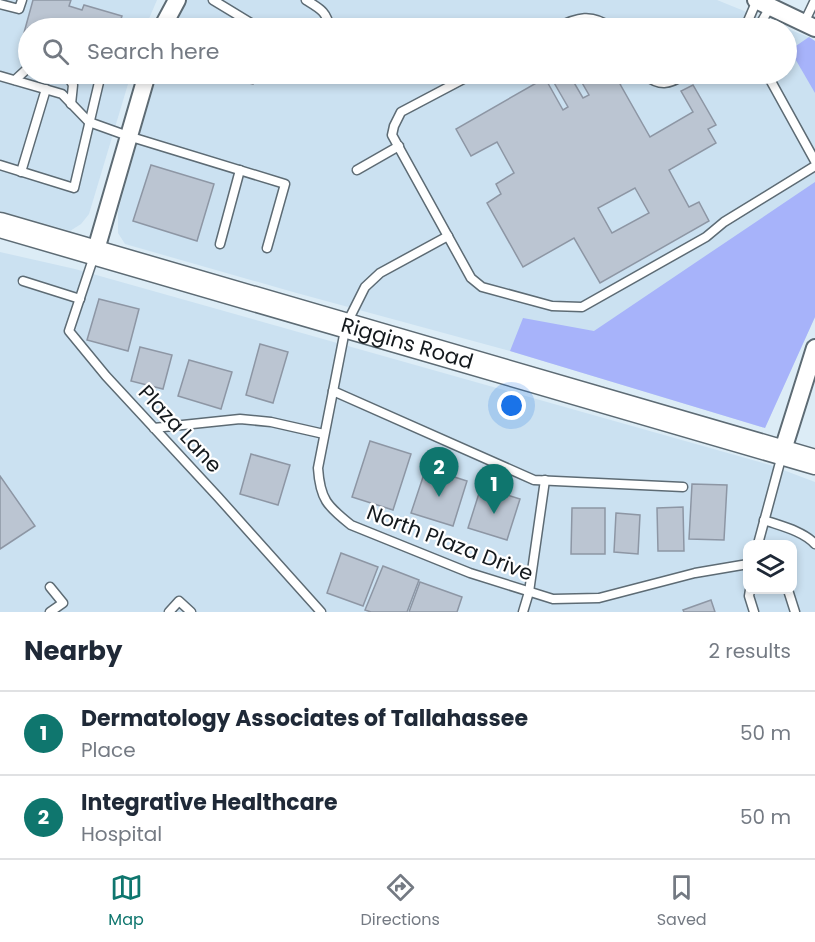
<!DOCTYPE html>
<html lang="en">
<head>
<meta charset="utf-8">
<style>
	body { margin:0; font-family:Poppins,sans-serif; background:#f6f6f7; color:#1f2937 }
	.controls { position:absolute; right:18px; bottom:18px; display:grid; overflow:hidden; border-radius:12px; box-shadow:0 3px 9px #0003 }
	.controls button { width:54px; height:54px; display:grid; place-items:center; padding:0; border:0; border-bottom:2px solid #e0e1e3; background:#fff; color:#1f2937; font:30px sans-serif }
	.you { position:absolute; left:512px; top:406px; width:21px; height:21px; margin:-15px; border:4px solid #fff; border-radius:50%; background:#1a73e8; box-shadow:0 0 0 9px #1a73e833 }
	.badge { display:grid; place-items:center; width:39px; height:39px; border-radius:50%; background:#0f766e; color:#fff; font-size:20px; font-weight:700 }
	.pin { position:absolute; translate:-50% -50px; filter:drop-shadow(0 2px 3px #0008) }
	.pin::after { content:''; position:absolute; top:32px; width:21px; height:18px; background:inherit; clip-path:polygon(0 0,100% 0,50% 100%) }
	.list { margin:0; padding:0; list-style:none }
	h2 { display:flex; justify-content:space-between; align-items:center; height:78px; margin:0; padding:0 24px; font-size:26px }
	h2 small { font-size:20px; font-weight:400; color:#747a83 }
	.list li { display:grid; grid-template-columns:39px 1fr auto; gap:18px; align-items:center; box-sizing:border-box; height:84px; padding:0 24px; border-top:2px solid #e0e1e3 }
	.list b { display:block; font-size:22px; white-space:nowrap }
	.list p { margin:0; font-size:20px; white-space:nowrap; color:#747a83 }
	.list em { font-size:20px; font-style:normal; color:#747a83 }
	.icon { flex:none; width:33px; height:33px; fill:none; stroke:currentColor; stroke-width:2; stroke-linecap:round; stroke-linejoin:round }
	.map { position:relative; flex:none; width:815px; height:612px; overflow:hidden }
	.search { position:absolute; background:#fff; box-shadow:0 3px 9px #0003; left:18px; right:18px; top:18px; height:66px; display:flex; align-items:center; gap:15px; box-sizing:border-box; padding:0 21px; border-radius:33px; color:#747a83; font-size:22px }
	.sheet { height:246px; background:#fff }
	nav { display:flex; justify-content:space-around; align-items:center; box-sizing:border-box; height:84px; border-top:2px solid #e0e1e3; background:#fff; font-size:16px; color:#747a83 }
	nav a { display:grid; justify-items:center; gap:3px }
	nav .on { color:#0f766e }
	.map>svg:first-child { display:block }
</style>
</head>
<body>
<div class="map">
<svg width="815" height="612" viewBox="0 0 815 612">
	<rect width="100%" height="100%" fill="#dcecf6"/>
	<g fill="#cbe1f1" fill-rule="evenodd">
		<polygon points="0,0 157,0 145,28 28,28 28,74 131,74 89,214 81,224 70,231 0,211"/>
		<polygon points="186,0 717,0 808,37 815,41 815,317 765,428 510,351 293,292 125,244 118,233 118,211 157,74 786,74 786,28 170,28"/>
		<path d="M0 252 75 269 770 465 815 482V612H0ZM748 544H792V590H748Z"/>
	</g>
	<g fill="#a7b3fa">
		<polygon points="809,37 815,41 815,93 790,50"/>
		<polygon points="815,182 815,317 765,428 510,351 523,318 594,331"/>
	</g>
	<g fill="#bbc5d2" stroke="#8d96a4" stroke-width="1.5" fill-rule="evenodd">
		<polygon points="33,0 71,0 69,6 82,10 84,5 122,16 118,28 28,28 28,42 22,40"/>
		<polygon points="49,74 64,74 62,82 48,78"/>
		<polygon points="216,74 255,74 253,84"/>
		<path d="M549 74H569L583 98 589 95 577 74H623L627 80 620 84 650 137 693 112 681 91 693 85 716 125 708 129 716 143 669 170 689 207 699 202 709 221 600 283 574 238 523 267 487 203 501 194 496 184 514 173 497 142 471 156 456 129 545 78 563 110 568 107ZM635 188 649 213 612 233 598 208Z"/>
		<polygon points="151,165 214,184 197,241 133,221"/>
		<polygon points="99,299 139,309 128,351 87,340"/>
		<polygon points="260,344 288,352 273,403 246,395"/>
		<polygon points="140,347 172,355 163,389 131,381"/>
		<polygon points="189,360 232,372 221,409 178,396"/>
		<polygon points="370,441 411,454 393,510 352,497"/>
		<polygon points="251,454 290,465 278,505 240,494"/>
		<polygon points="426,468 467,481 453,526 411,513"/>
		<polygon points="0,476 35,526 0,549"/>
		<polygon points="692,484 727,485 724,540 689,539"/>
		<polygon points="481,487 520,499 507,540 468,528"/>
		<polygon points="683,507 684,551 658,551 657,508"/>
		<polygon points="572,508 605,508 605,554 571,554"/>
		<polygon points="616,513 640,515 638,554 614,552"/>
		<polygon points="341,553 378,567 363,606 327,593"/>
		<polygon points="383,566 419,580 407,612 371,612 365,610"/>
		<polygon points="420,582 462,597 457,612 409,612"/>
		<polygon points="711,600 715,612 684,612 683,610"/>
	</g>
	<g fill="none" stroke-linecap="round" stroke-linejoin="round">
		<defs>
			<g id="lane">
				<polyline points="213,0 259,28"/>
				<path d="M306 0C319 8 328 12 329 28"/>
				<polyline points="0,4 19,9 22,0"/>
				<polyline points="804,23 815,0"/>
				<path d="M556 28C577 17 592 13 612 28"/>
				<polyline points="745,28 757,0"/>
				<polyline points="758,28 770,7"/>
				<polyline points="67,74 73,85 71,104"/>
				<polyline points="473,74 401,112 394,126 392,135 471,278 482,287 552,306 582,307 706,237 724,222 815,166"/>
				<path d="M643 74C662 88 668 84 687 74"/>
				<polyline points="767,74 815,161"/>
				<polyline points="0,76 62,94 89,122 128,136 285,184 267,248"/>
				<polyline points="15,80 28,68"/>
				<polyline points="0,165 74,188 100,78"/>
				<polyline points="357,170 399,146"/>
				<polyline points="21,172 46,89"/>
				<path d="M448 236 380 273 365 287 346 325 318 468C320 499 327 506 351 525L470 573 553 599 599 598 695 573 748 564"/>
				<polyline points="220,244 240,170"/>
				<polyline points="95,253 69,331 106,376 218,497 321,612"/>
				<polyline points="23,281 80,299"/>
				<polyline points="333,391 534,480 683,487"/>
				<polyline points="154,428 240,419 271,422 324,434"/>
				<path d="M764 520C781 526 803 531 815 544"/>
				<polyline points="758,544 782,455"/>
				<polyline points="750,590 749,596 754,612"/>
				<polyline points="788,590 795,612"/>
				<polyline points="50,612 63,603 50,587"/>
				<polyline points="169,612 179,601 191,612"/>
				<polyline points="523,612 529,592 545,480"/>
			</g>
			<g id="street">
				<polyline points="756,0 815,28"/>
				<polyline points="162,28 177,0"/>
				<polyline points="95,253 147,74"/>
				<polyline points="782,453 815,348"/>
			</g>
			<g id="secondary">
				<path id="s1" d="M0 225 815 462"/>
			</g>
		</defs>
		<use href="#lane" stroke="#5d6b74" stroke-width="11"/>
		<use href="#street" stroke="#5d6b74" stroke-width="20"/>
		<use href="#secondary" stroke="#5d6b74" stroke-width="27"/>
		<use href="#lane" stroke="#fff" stroke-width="8"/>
		<use href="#street" stroke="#fff" stroke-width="16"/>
		<use href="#secondary" stroke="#fff" stroke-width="24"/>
	</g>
	<g text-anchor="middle" stroke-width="4.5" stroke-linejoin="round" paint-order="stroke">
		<g font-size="21" fill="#14191d" stroke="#fff">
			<text dy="7" stroke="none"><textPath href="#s1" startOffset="424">Riggins Road</textPath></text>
			<text transform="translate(180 429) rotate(47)" y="7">Plaza Lane</text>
			<text transform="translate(450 543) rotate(21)" y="7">North Plaza Drive</text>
		</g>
	</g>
</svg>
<div class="controls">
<button><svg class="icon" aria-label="layers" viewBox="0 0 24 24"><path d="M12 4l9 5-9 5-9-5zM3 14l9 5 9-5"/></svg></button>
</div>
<div class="you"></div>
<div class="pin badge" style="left:494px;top:514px">1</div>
<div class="pin badge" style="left:439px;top:497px">2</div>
<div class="search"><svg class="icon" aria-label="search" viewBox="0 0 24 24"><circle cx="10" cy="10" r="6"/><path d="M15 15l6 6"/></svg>Search here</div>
</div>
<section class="sheet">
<h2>Nearby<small>2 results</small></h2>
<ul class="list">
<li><span class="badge">1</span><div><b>Dermatology Associates of Tallahassee</b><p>Place</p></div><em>50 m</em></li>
<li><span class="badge">2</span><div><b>Integrative Healthcare</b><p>Hospital</p></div><em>50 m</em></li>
</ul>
</section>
<nav>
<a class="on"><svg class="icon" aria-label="map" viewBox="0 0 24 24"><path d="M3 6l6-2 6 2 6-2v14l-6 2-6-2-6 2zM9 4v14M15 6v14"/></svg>Map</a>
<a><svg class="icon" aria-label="directions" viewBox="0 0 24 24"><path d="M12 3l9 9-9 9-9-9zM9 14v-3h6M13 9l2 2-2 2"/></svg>Directions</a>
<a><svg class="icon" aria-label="saved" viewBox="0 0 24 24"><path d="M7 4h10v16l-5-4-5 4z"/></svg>Saved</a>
</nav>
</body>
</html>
